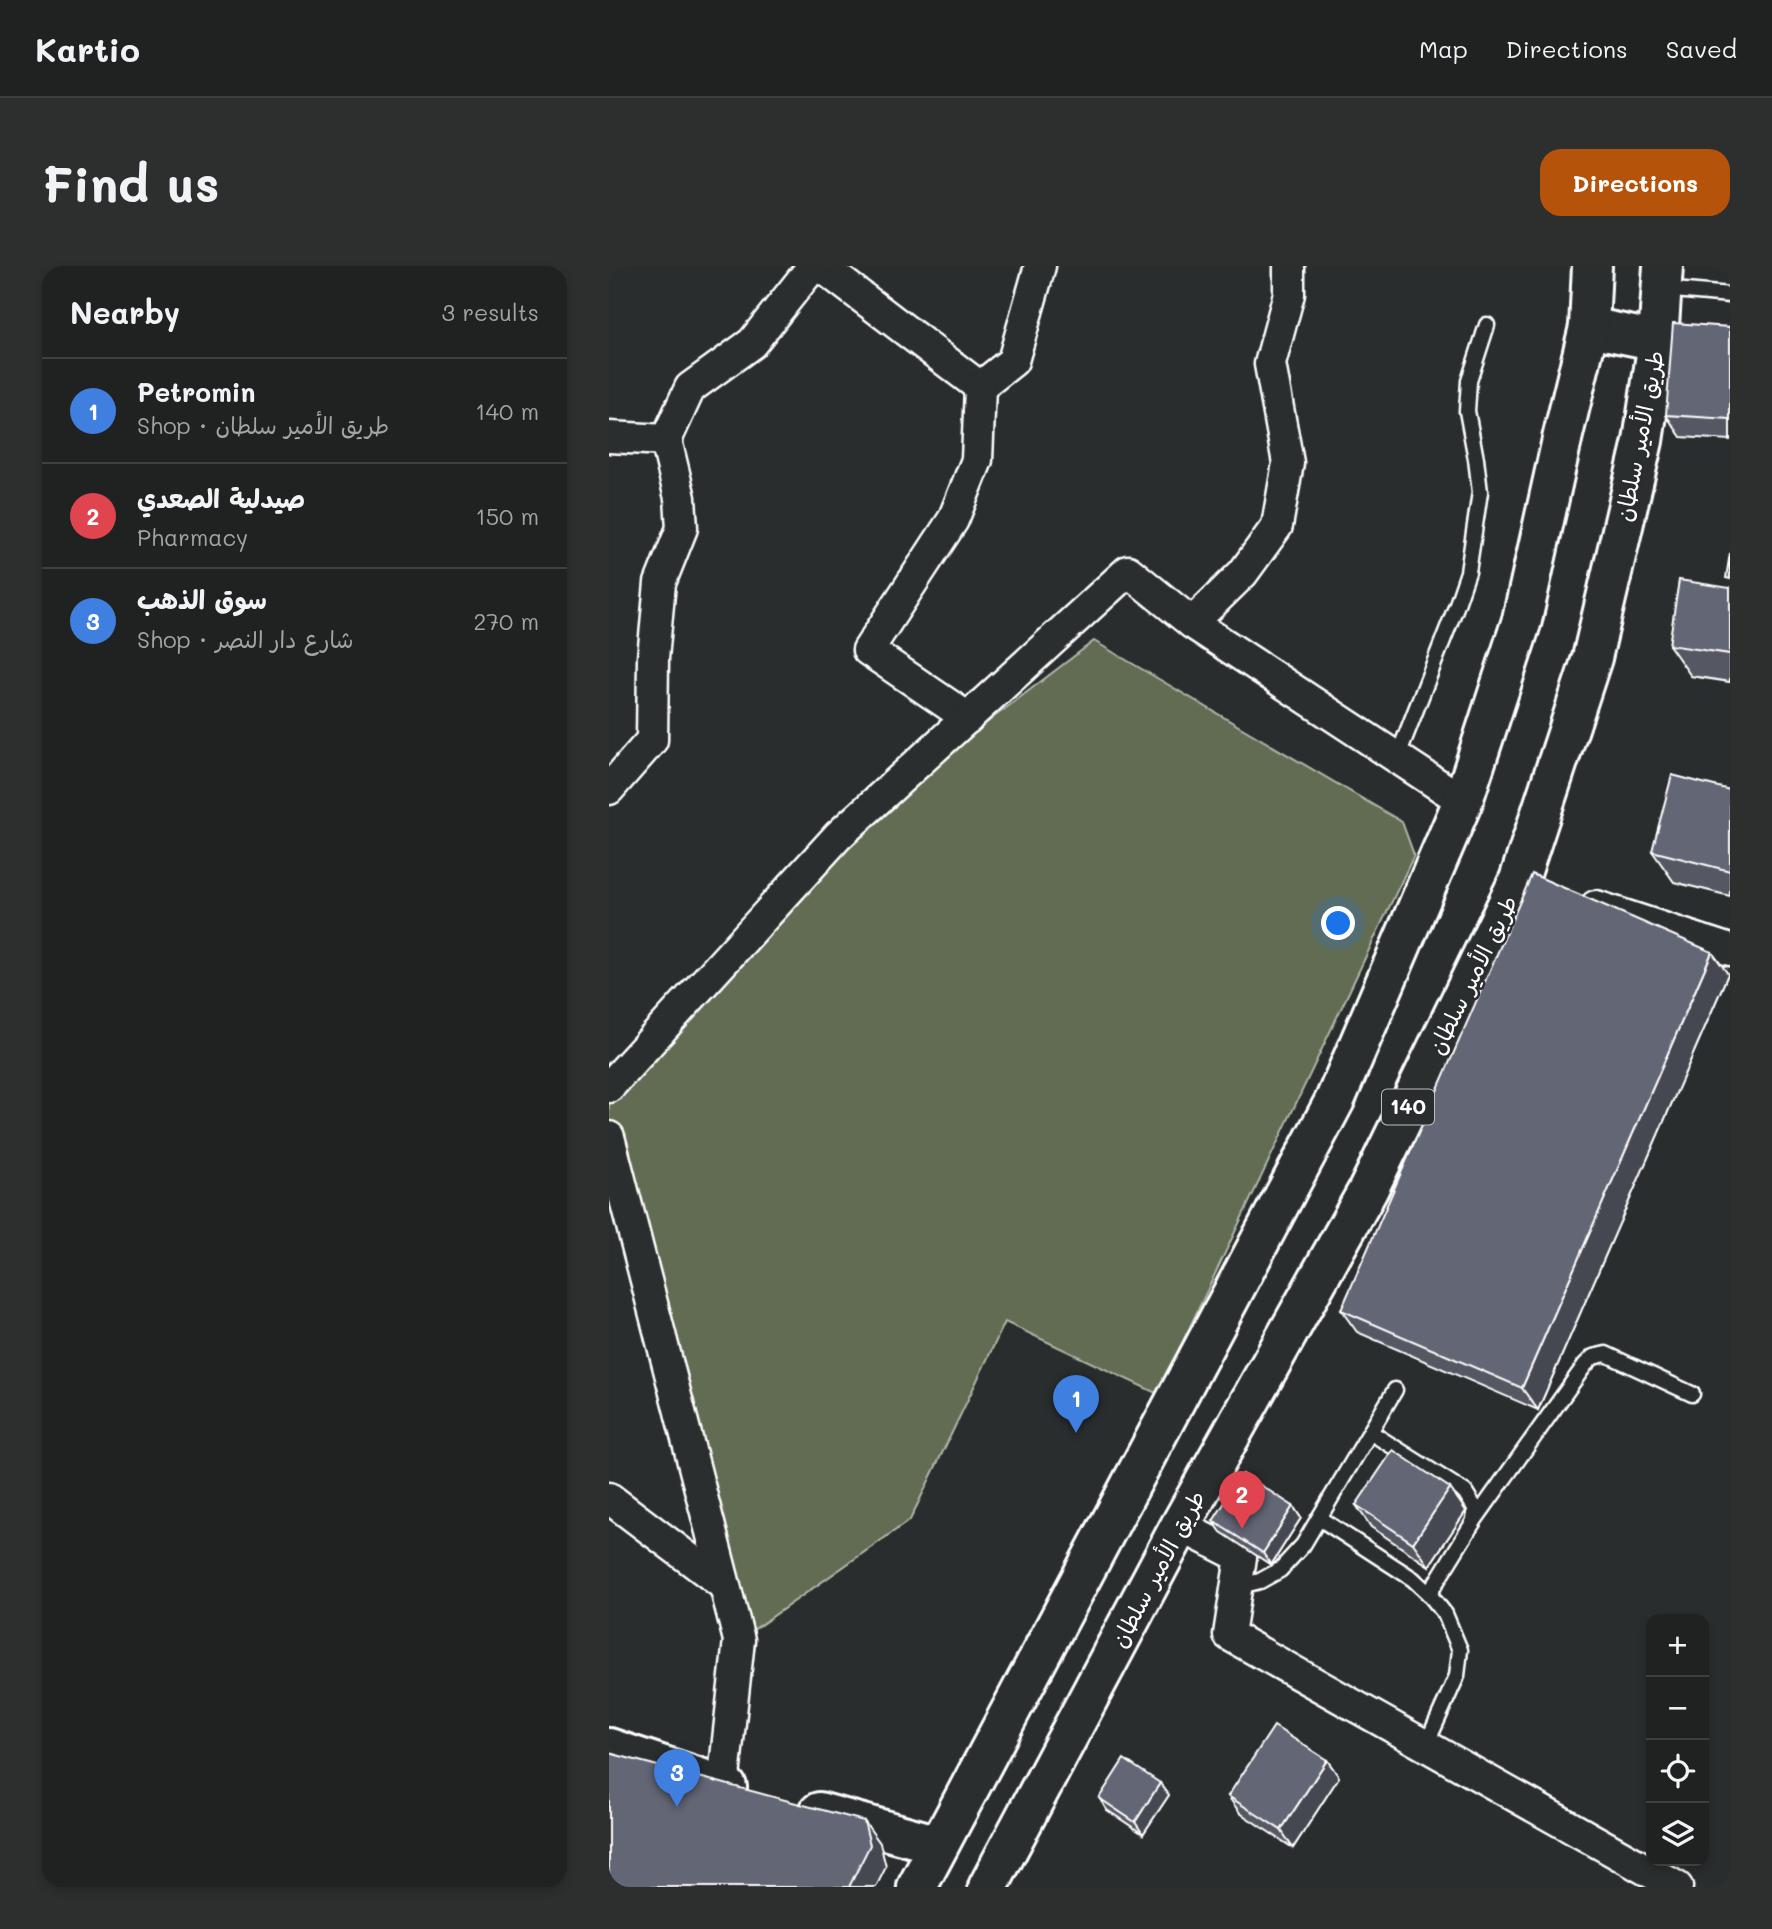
<!DOCTYPE html>
<html lang="en">
<head>
<meta charset="utf-8">
<style>
	body { margin:0; font-family:Mali,"Playpen Sans Arabic",sans-serif; background:#2d2f2f; color:#f1f3f6 }
	.controls { position:absolute; right:21px; bottom:21px; display:grid; overflow:hidden; border-radius:14px; box-shadow:0 4px 10px #0003 }
	.controls button { width:63px; height:63px; display:grid; place-items:center; padding:0; border:0; border-bottom:2px solid #3d3f40; background:#202222; color:#f1f3f6; font:35px sans-serif }
	.you { position:absolute; left:730px; top:658px; width:24px; height:24px; margin:-18px; border:5px solid #fff; border-radius:50%; background:#1a73e8; box-shadow:0 0 0 10px #1a73e833 }
	.badge { display:grid; place-items:center; width:46px; height:46px; border-radius:50%; background:#b45309; color:#fff; font-size:23px; font-weight:700 }
	.pin { position:absolute; translate:-50% -58px; filter:drop-shadow(0 2px 4px #0008) }
	.pin::after { content:''; position:absolute; top:37px; width:24px; height:21px; background:inherit; clip-path:polygon(0 0,100% 0,50% 100%) }
	.list { margin:0; padding:0; list-style:none }
	h2 { display:flex; justify-content:space-between; align-items:center; height:91px; margin:0; padding:0 28px; font-size:30px }
	h2 small { font-size:23px; font-weight:400; color:#a2a4a5 }
	.list li { display:grid; grid-template-columns:46px 1fr auto; gap:21px; align-items:center; box-sizing:border-box; height:105px; padding:0 28px; border-top:2px solid #3d3f40 }
	.list b { display:block; font-size:26px; white-space:nowrap }
	.list p { margin:0; font-size:23px; white-space:nowrap; color:#a2a4a5 }
	.list em { font-size:23px; font-style:normal; color:#a2a4a5 }
	.icon { flex:none; width:38px; height:38px; fill:none; stroke:currentColor; stroke-width:2; stroke-linecap:round; stroke-linejoin:round }
	.map { position:relative; flex:none; width:1121px; height:1621px; overflow:hidden; border-radius:21px }
	header { display:flex; align-items:center; gap:42px; box-sizing:border-box; height:98px; padding:0 35px; background:#202222; border-bottom:2px solid #3d3f40 }
	header strong { font-size:33px }
	nav { display:flex; gap:38px; margin-inline-start:auto; font-size:24px }
	.intro { display:flex; align-items:center; justify-content:space-between; box-sizing:border-box; height:168px; padding:0 42px }
	h1 { margin:0; font-size:49px }
	.button { padding:18px 32px; border-radius:21px; background:#b45309; color:#fff; font-size:24px; font-weight:700 }
	main { display:flex; gap:42px; padding:0 42px }
	aside { flex:1; background:#202222; border-radius:21px; box-shadow:0 4px 10px #0003 }
	.map>svg:first-child { display:block }
</style>
</head>
<body>
<header>
<strong>Kartio</strong>
<nav><a>Map</a><a>Directions</a><a>Saved</a></nav>
</header>
<div class="intro"><h1>Find us</h1><a class="button">Directions</a></div>
<main>
<aside>
<h2>Nearby<small>3 results</small></h2>
<ul class="list">
<li><span class="badge" style="background:#3f7fe0">1</span><div><b>Petromin</b><p>Shop · طريق الأمير سلطان</p></div><em>140 m</em></li>
<li><span class="badge" style="background:#e0444e">2</span><div><b>صيدلية الصعدي</b><p>Pharmacy</p></div><em>150 m</em></li>
<li><span class="badge" style="background:#3f7fe0">3</span><div><b>سوق الذهب</b><p>Shop · شارع دار النصر</p></div><em>270 m</em></li>
</ul>
</aside>
<div class="map">
<svg width="1121" height="1621" viewBox="0 0 1121 1621">
	<rect width="100%" height="100%" fill="#2a2d2e"/>
	<filter id="ink" filterUnits="userSpaceOnUse"><feTurbulence type="fractalNoise" baseFrequency=".0143" numOctaves="2"/><feDisplacementMap in="SourceGraphic" scale="14" xChannelSelector="R" yChannelSelector="G"/><feConvolveMatrix kernelMatrix="1 2 1 2 8 2 1 2 1" color-interpolation-filters="sRGB"/></filter>
	<g filter="url(#ink)">
		<polygon fill="#626c52" stroke="#b0b6a8" stroke-width="2" points="485,375 793,556 805,589 549,1128 396,1056 301,1254 130,1374 0,871 0,821 229,570"/>
		<g fill="none" stroke-linecap="round" stroke-linejoin="round">
			<defs>
				<g id="lane">
					<polyline points="1054,23 1121,29"/>
					<polyline points="788,492 847,341 859,306 871,226 867,193 858,145 860,115 878,59"/>
					<polyline points="761,1166 856,1226 866,1242 865,1255 820,1328"/>
					<polyline points="710,1252 804,1313 820,1328 836,1348 851,1384 848,1410 817,1479"/>
					<polyline points="865,1255 976,1099 984,1091 997,1088 1083,1128"/>
					<polyline points="627,1321 651,1315 671,1304 694,1279 786,1124"/>
				</g>
				<g id="street">
					<polyline points="212,0 371,121 404,95 431,0"/>
					<polyline points="0,171 57,174 81,122 143,77 204,0"/>
					<polyline points="583,357 634,307 668,260 679,197 661,98 680,28 680,0"/>
					<polyline points="359,452 259,384 344,254 368,194 371,121"/>
					<polyline points="0,523 43,474 44,392 51,317 73,262 71,232 57,174"/>
					<polyline points="987,640 1121,684"/>
					<polyline points="0,821 229,570 519,305 583,357 854,535"/>
					<polyline points="0,871 130,1374 114,1520"/>
					<polyline points="0,1232 115,1319"/>
					<polyline points="571,1260 632,1291 620,1369 1068,1621"/>
				</g>
				<g id="secondary">
					<polyline points="0,1482 118,1521"/>
					<polyline points="210,1546 330,1579"/>
				</g>
				<g id="highway">
					<polyline points="980,61 1049,75"/>
					<polyline points="308,1621 726,834 854,535 913,354 954,169 980,61 983,0"/>
					<polyline points="379,1621 571,1260 759,924 910,614 983,392 1034,175 1049,75 1054,0"/>
				</g>
			</defs>
			<use href="#lane" stroke="#fff" stroke-width="19"/>
			<use href="#street" stroke="#fff" stroke-width="35"/>
			<use href="#secondary" stroke="#fff" stroke-width="44"/>
			<use href="#highway" stroke="#fff" stroke-width="44"/>
			<use href="#lane" stroke="#2a2d2e" stroke-width="14"/>
			<use href="#street" stroke="#2a2d2e" stroke-width="30"/>
			<use href="#secondary" stroke="#2a2d2e" stroke-width="38"/>
			<use href="#highway" stroke="#2a2d2e" stroke-width="38"/>
		</g>
		<g fill="#545864" stroke="#fff" stroke-width="2">
			<polygon points="1121,61 1121,174 1072,171 1057,149"/>
			<polygon points="1121,322 1121,416 1082,410 1060,379"/>
			<polygon points="1121,524 1121,630 1065,616 1043,585"/>
			<polygon points="1119,708 929,1144 748,1066 732,1044"/>
			<polygon points="747,1239 857,1245 820,1300 762,1261"/>
			<polygon points="684,1240 692,1252 662,1299 612,1266 604,1255"/>
			<polygon points="718,1494 730,1511 684,1582 631,1547 619,1530"/>
			<polygon points="551,1517 560,1529 534,1568 498,1544 490,1532"/>
		</g>
		<g fill="#454751" stroke="#fff" stroke-width="2">
			<polygon points="1103,686 1119,708 929,1144 913,1122"/>
			<polygon points="841,1222 857,1245 820,1300 804,1277"/>
			<polygon points="684,1240 692,1252 662,1299 654,1287"/>
			<polygon points="718,1494 730,1511 684,1582 672,1564"/>
			<polygon points="551,1517 560,1529 534,1568 526,1556"/>
			<polygon points="255,1555 271,1577 277,1601 267,1621 240,1621"/>
		</g>
		<g fill="#626674" stroke="#fff" stroke-width="2">
			<polygon points="1064,57 1121,61 1121,153 1057,149"/>
			<polygon points="1121,287 1121,313 1117,312"/>
			<polygon points="1070,314 1121,322 1121,388 1060,379"/>
			<polygon points="1063,509 1121,524 1121,605 1043,585"/>
			<polygon points="923,608 1103,686 913,1122 732,1044"/>
			<polygon points="784,1184 841,1222 804,1277 747,1239"/>
			<polygon points="634,1208 684,1240 654,1287 604,1255"/>
			<polygon points="665,1460 718,1494 672,1564 619,1530"/>
			<polygon points="0,1487 255,1555 261,1579 240,1621 0,1621"/>
			<polygon points="515,1493 551,1517 526,1556 490,1532"/>
		</g>
	</g>
	<g text-anchor="middle" stroke-width="5" stroke-linejoin="round" paint-order="stroke">
		<rect fill="#2a2d2e" stroke="#bfc0c0" stroke-width="2" x="773" y="823.5" width="52" height="35" rx="5"/>
		<g font-size="21" font-weight="bold" fill="#fff">
			<text x="799" y="848">140</text>
		</g>
		<g font-size="23" fill="#fff" stroke="#2a2d2e">
			<text transform="translate(1031 170) rotate(-79)" y="8">طريق الأمير سلطان</text>
			<text transform="translate(864 709) rotate(-64)" y="8">طريق الأمير سلطان</text>
			<text transform="translate(549 1303) rotate(-62)" y="8">طريق الأمير سلطان</text>
		</g>
	</g>
</svg>
<div class="controls">
<button>+</button>
<button>−</button>
<button><svg class="icon" aria-label="locate" viewBox="0 0 24 24"><circle cx="12" cy="12" r="6"/><path d="M12 2v4M12 18v4M2 12h4M18 12h4"/></svg></button>
<button><svg class="icon" aria-label="layers" viewBox="0 0 24 24"><path d="M12 4l9 5-9 5-9-5zM3 14l9 5 9-5"/></svg></button>
</div>
<div class="you"></div>
<div class="pin badge" style="left:467px;top:1167px;background:#3f7fe0">1</div>
<div class="pin badge" style="left:633px;top:1263px;background:#e0444e">2</div>
<div class="pin badge" style="left:68px;top:1541px;background:#3f7fe0">3</div>
</div>
</main>
</body>
</html>
